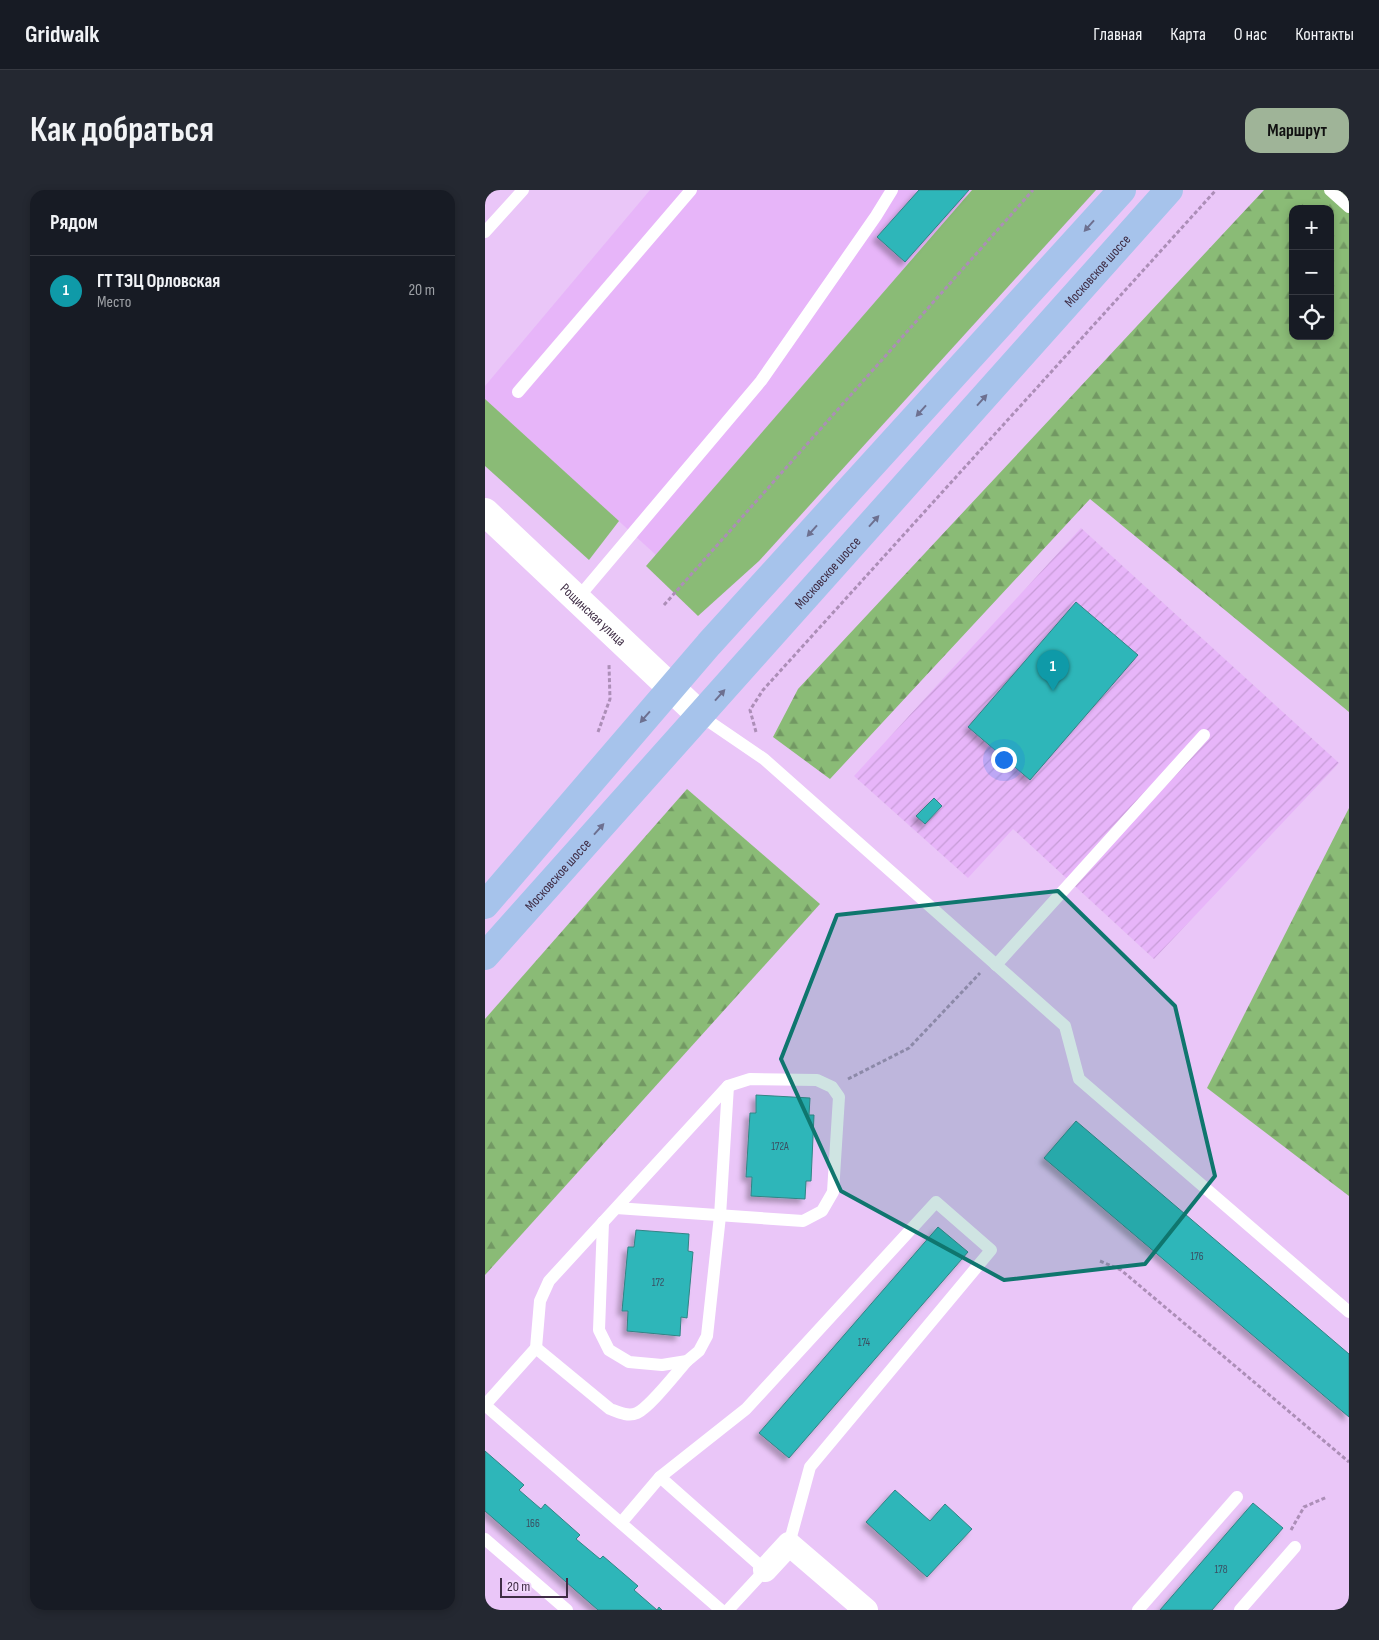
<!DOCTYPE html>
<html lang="ru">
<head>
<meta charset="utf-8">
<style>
	body { margin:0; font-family:"Sofia Sans Condensed",sans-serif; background:#242831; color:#f1f3f6 }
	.controls { position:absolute; right:15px; top:15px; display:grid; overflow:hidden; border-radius:10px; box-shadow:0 2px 8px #0003 }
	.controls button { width:45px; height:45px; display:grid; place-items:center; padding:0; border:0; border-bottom:1px solid #363941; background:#171b24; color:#f1f3f6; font:25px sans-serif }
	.scale { position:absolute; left:15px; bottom:12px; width:68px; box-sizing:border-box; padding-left:5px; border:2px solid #3f2d45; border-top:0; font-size:14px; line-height:18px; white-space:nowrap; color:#3f2d45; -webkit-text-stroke:4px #f2d7fd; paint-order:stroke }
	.you { position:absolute; left:518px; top:569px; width:18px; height:18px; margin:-12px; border:4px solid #fff; border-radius:50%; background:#1a73e8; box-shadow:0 0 0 8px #1a73e833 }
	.badge { display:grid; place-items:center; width:32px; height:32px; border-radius:50%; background:#9fb498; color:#fff; font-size:16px; font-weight:700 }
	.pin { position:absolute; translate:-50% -41px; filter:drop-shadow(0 1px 2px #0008) }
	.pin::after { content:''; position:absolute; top:26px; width:18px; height:15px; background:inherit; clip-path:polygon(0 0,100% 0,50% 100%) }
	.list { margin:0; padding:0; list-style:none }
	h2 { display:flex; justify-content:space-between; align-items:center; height:65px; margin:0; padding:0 20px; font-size:21px }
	h2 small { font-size:16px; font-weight:400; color:#9ea1a6 }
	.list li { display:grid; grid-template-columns:32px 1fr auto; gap:15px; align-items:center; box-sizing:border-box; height:70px; padding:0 20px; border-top:1px solid #363941 }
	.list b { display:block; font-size:19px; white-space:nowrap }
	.list p { margin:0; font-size:16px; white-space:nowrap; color:#9ea1a6 }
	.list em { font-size:16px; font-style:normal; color:#9ea1a6 }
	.icon { flex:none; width:28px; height:28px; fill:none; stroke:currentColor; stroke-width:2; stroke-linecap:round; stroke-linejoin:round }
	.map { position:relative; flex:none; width:864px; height:1420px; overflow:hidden; border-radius:15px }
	header { display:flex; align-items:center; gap:30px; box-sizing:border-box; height:70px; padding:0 25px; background:#171b24; border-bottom:1px solid #363941 }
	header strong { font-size:24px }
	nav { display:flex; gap:28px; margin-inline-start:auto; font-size:18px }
	.intro { display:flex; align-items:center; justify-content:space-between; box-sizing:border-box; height:120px; padding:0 30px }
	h1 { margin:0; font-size:35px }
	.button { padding:12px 22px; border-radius:15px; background:#9fb498; color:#111; font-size:18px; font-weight:700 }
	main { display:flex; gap:30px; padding:0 30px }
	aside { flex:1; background:#171b24; border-radius:15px; box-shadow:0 2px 8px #0003 }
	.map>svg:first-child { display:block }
</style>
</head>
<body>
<header>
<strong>Gridwalk</strong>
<nav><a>Главная</a><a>Карта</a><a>О нас</a><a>Контакты</a></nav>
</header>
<div class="intro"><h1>Как добраться</h1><a class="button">Маршрут</a></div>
<main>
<aside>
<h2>Рядом<small></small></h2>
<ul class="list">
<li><span class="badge" style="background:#0f9aa8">1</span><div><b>ГТ ТЭЦ Орловская</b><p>Место</p></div><em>20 m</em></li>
</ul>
</aside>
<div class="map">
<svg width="864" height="1420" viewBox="0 0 864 1420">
	<defs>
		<pattern id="industrial-furrows" width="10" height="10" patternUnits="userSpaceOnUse" patternTransform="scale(1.25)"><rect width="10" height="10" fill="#e7b5f9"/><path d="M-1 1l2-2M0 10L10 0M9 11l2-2" fill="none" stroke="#c79cd7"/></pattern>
		<pattern id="forest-firs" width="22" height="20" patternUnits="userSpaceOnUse" patternTransform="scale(1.25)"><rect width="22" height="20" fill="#8abb76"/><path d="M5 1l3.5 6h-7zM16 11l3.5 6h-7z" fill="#729863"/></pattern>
		<filter id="shadow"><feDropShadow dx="-4.5" dy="4.5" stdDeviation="2.5" flood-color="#0004"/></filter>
	</defs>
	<rect width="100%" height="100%" fill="#eac6f8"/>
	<polygon fill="#e7b5f9" points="165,0 487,0 171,365 0,209 0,196"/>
	<polygon fill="url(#industrial-furrows)" points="596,338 854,573 669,769 528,639 483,688 369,586"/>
	<g fill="#8abb76">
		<polygon points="487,0 611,0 274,371 213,426 161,376"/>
		<polygon points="0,209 134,331 104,370 0,276"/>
	</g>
	<g fill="url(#forest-firs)" fill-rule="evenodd">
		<path d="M779 0H864V522L605 309 345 589 288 547 313 499ZM808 19H845V146H808Z"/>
		<polygon points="202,599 335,714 0,1085 0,829"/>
		<polygon points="864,618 864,1006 722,898"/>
	</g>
	<g fill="#2fb6b9" stroke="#328485" filter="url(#shadow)">
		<polygon points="434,0 484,0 420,72 392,47"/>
		<polygon points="591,412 653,465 545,590 483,537"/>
		<polygon points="449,608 457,616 440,634 431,626"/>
		<polygon points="271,905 325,908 324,925 329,925 326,991 321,991 320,1009 266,1006 267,987 261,987 265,923 271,923"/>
		<polygon points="591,931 864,1164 864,1227 559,968"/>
		<polygon points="453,1037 483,1062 304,1268 274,1243"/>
		<polygon points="151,1040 204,1044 203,1061 208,1062 202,1128 196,1127 195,1146 142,1141 143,1121 137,1121 143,1057 149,1057"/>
		<polygon points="0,1261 39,1295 34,1300 56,1319 60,1314 95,1345 91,1349 115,1369 118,1366 153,1396 149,1400 172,1420 174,1417 177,1420 113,1420 0,1321"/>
		<polygon points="410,1300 445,1331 460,1314 487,1339 442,1387 381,1332"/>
		<polygon points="768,1313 798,1338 727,1420 675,1420"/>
	</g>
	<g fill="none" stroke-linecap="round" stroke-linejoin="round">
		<g stroke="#ac8eb7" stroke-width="3" stroke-dasharray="4 2.5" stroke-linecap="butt">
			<polyline points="179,415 548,0"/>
			<polyline points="113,542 125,509 124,475 123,474"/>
			<polyline points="271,542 265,520 278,500 731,0"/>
			<polyline points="363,889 424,858 495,783"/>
			<polyline points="615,1071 636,1080 864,1272"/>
			<polyline points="806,1340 819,1317 842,1307"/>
		</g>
		<g stroke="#fff" stroke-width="12">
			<polyline points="845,0 864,17"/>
			<polyline points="0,42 38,0"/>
			<polyline points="33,202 206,0"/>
			<polyline points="92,409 276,191 391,26 407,0"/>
			<polyline points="216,526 279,569 580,836 594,889 864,1122"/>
			<polyline points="511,775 719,545"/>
			<polyline points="118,1032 114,1140 124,1160 144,1172 177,1175 202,1171 214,1161 222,1146 235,1026 243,896"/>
			<path d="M51 1158 125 1219C133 1222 143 1227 152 1223 165 1217 191 1183 202 1171"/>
			<polyline points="0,1215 51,1158 55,1111 64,1091 243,896 265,889 332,890 347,897 354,907 348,1002 337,1021 318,1031 131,1018"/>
			<polyline points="0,1215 236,1420"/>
			<polyline points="175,1287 261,1219 451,1012 506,1060 325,1277 304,1354"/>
			<polyline points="136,1333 175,1287 280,1380 243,1420"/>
			<polyline points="0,1349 82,1420"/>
			<polyline points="653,1420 752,1307"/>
			<polyline points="755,1420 810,1357"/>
		</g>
		<polyline stroke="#fff" stroke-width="24" points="280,1380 304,1354 381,1420"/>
		<path stroke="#fff" stroke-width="28" id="s1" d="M0 322 216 526"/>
		<g stroke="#a6c3eb" stroke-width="28">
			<polyline points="0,715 224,454 637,0"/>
			<path id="s2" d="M0 766 684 0"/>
		</g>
	</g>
	<defs><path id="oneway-solid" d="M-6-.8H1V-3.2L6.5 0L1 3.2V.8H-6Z" transform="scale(1.25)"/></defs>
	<g fill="#6d7090">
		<use href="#oneway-solid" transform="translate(604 36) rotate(132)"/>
		<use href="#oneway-solid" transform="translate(497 210) rotate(-48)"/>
		<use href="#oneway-solid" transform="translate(436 221) rotate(132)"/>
		<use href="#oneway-solid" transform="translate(389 331) rotate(-48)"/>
		<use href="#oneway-solid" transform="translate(327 341) rotate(132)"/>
		<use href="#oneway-solid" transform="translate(235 505) rotate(-48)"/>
		<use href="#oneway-solid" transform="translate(160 527) rotate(131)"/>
		<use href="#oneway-solid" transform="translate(114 639) rotate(-48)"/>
	</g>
	<path fill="#0f766e" fill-opacity="0.2" stroke="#0f766e" stroke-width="4" stroke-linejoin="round" d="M573 701 690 816 730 986 660 1074 519 1090 356 1001 296 869 352 725Z"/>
	<g text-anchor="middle" stroke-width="4.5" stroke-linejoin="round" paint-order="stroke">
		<g font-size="11" fill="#3b4f62">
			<text x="295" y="960">172А</text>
			<text x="712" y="1070">176</text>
			<text x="173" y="1096">172</text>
			<text x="379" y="1156">174</text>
			<text x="48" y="1337">166</text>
			<text x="736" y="1383">178</text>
		</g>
		<g font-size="14" fill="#3f2d45" stroke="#f2d7fd">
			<text dy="5" stroke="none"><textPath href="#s2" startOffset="919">Московское шоссе</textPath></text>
			<text dy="5" stroke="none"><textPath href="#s2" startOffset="514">Московское шоссе</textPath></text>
			<text dy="5" stroke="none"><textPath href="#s1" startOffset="149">Рощинская улица</textPath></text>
			<text dy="5" stroke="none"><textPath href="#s2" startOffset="109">Московское шоссе</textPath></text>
		</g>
	</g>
</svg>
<div class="controls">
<button>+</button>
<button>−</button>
<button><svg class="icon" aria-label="locate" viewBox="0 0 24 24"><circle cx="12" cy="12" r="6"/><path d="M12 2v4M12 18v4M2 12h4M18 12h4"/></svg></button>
</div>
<div class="scale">20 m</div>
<div class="you"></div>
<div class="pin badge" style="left:568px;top:501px;background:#0f9aa8">1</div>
</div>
</main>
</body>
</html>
